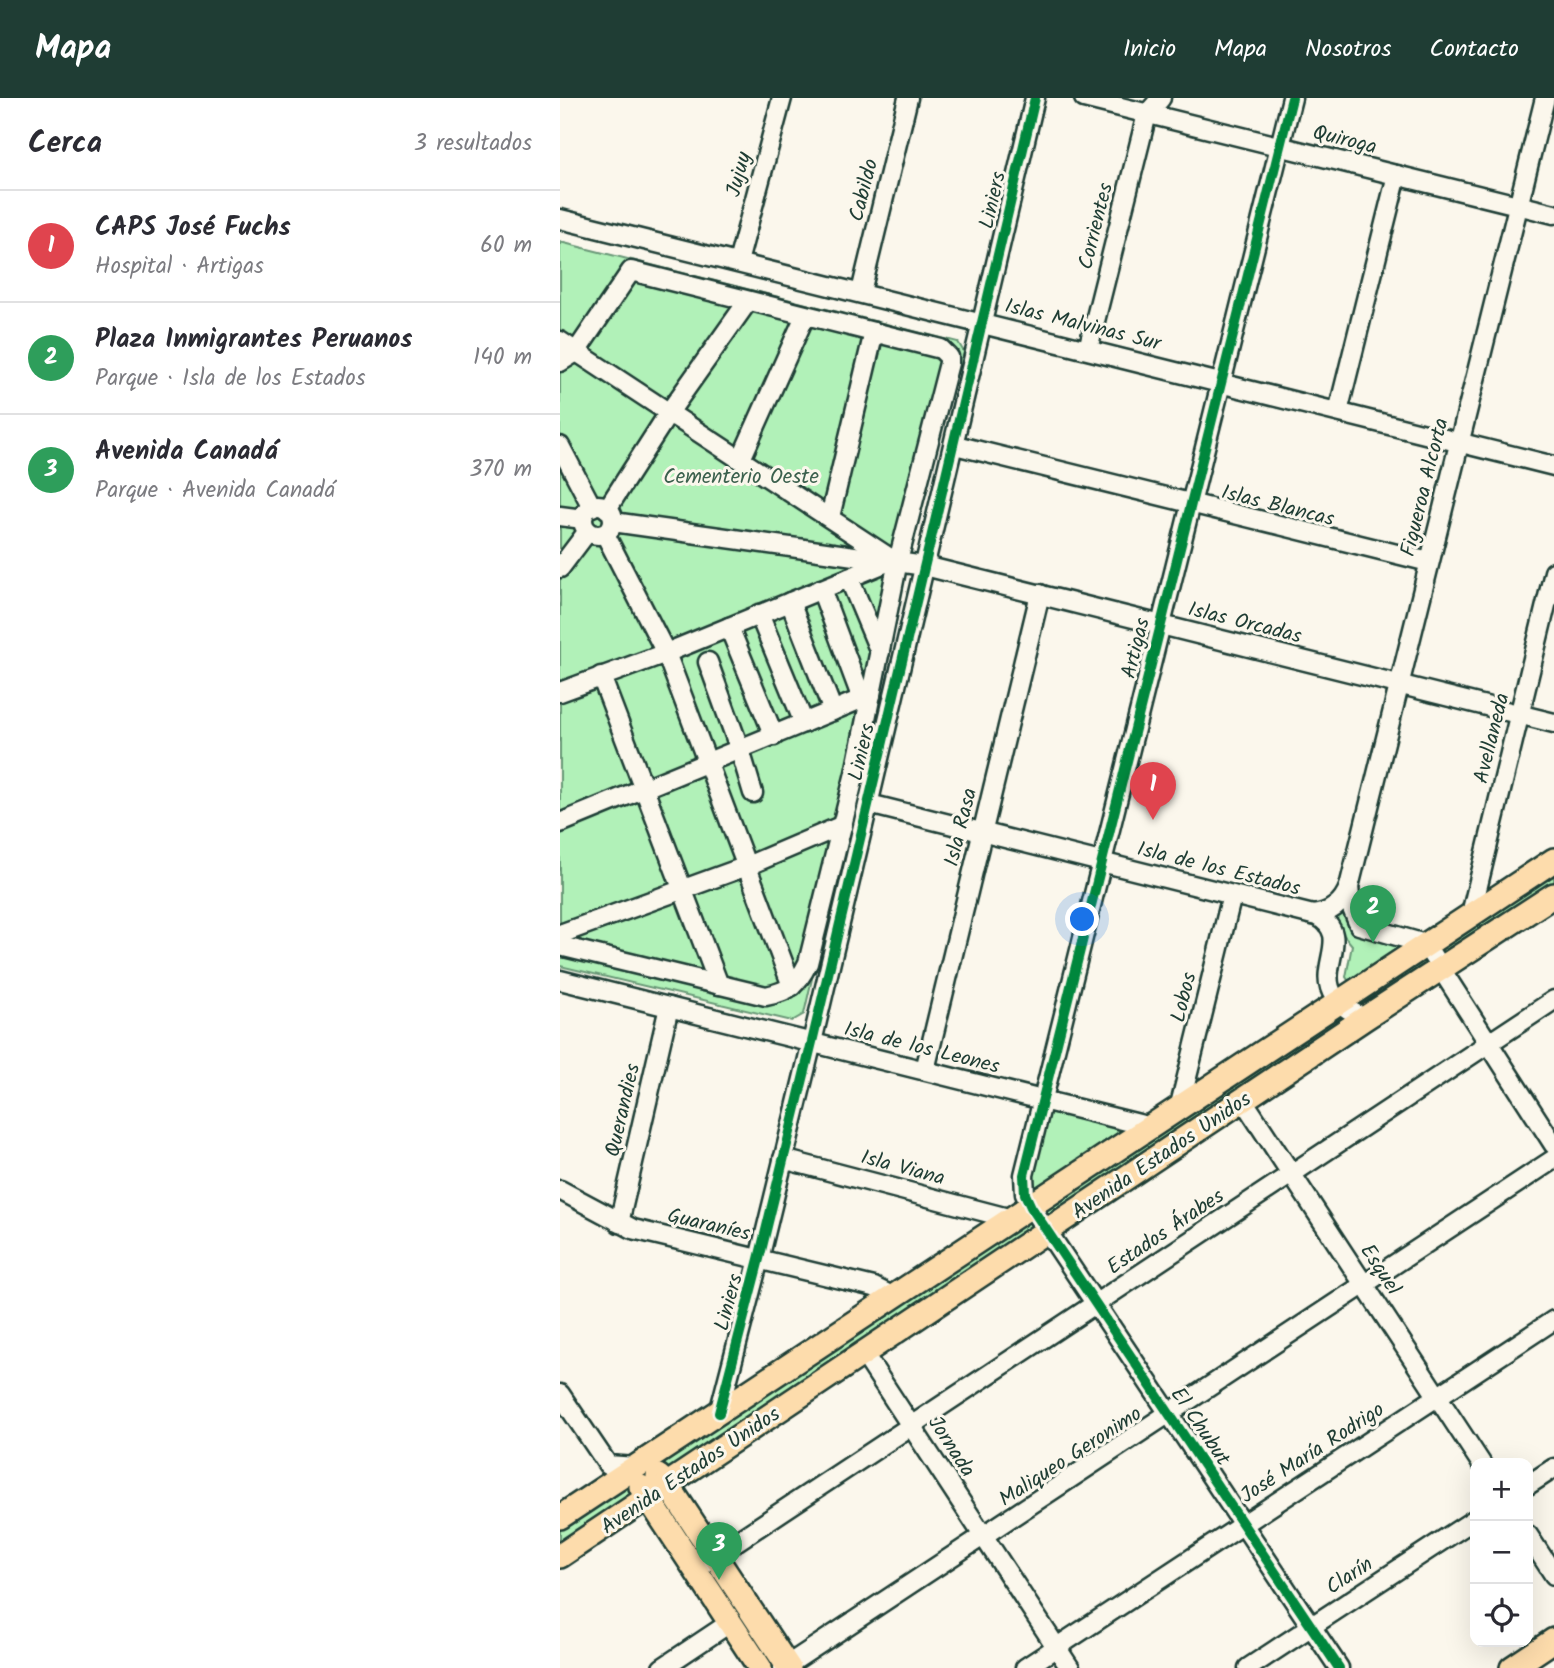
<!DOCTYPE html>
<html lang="es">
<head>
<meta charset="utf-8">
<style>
	body { margin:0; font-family:Kalam,sans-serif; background:#f2f2f3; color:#2b2b33 }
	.controls { position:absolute; right:21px; bottom:21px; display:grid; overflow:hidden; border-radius:14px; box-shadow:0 7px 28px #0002 }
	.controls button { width:63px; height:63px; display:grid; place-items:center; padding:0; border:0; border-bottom:2px solid #e1e1e2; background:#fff; color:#2b2b33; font:35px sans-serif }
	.you { position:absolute; left:523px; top:822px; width:24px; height:24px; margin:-18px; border:5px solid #fff; border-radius:50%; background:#1a73e8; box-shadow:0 0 0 10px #1a73e833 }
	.badge { display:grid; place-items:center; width:46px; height:46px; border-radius:50%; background:#1f3d34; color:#fff; font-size:23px; font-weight:700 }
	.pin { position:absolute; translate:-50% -58px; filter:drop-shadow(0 2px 4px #0008) }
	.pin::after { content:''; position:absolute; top:37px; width:24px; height:21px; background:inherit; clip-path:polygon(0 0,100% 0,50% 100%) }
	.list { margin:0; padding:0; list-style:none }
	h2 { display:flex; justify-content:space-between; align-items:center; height:91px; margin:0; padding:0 28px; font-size:30px }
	h2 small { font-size:23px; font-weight:400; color:#7c7c81 }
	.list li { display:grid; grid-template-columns:46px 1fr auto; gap:21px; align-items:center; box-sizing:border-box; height:112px; padding:0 28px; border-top:2px solid #e1e1e2 }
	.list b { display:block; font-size:26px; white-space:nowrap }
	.list p { margin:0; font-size:23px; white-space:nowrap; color:#7c7c81 }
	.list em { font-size:23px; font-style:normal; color:#7c7c81 }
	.icon { flex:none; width:38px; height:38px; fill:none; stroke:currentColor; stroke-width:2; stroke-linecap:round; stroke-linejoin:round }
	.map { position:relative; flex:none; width:994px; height:1570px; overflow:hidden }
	header { display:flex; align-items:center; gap:42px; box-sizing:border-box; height:98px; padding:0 35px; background:#1f3d34; color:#fff }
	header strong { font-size:33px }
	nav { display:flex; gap:38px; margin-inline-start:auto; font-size:24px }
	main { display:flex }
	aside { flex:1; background:#fff }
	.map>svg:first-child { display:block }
</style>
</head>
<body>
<header>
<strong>Mapa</strong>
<nav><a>Inicio</a><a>Mapa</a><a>Nosotros</a><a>Contacto</a></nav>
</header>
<main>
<aside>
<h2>Cerca<small>3 resultados</small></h2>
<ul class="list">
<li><span class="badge" style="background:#e0444e">1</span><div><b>CAPS José Fuchs</b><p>Hospital · Artigas</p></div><em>60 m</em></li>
<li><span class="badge" style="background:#2e9e5b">2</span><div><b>Plaza Inmigrantes Peruanos</b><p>Parque · Isla de los Estados</p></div><em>140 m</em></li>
<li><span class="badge" style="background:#2e9e5b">3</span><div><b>Avenida Canadá</b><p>Parque · Avenida Canadá</p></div><em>370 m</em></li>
</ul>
</aside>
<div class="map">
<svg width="994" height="1570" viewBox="0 0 994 1570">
	<rect width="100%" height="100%" fill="#fbf7ec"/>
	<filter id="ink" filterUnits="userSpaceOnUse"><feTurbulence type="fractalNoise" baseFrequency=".0143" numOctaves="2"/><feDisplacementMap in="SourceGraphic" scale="14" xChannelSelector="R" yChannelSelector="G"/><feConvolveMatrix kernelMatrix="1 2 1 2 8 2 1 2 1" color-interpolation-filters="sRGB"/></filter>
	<g filter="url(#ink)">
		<g fill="#b1f1b8" stroke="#689776" stroke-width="2">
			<polygon points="0,144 398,244 404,254 400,273 394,272 348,456 244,916 232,923 0,868"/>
			<polygon points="994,762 994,797 108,1387 229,1570 200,1570 88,1400 0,1458 0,1419 471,1109 464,1077 484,1004 589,1030"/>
			<polygon points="787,806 793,833 798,836 839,846 842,854 790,885 786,879 792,847 772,823 774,817"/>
		</g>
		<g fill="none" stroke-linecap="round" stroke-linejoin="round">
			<defs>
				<g id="minor">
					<polyline points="524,0 994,116"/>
					<polyline points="732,0 464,1077 465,1096 471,1109 779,1570"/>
					<polyline points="0,121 994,368"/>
					<polyline points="178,164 222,0"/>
					<polyline points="301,194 348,0"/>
					<polyline points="0,243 330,460"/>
					<polyline points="528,251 587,16 601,0"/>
					<path d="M0 264 16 254 71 173 381 251 389 259V265L338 463 295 675 248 865C237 887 230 893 206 898L0 848"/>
					<polyline points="778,314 837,77"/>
					<polyline points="395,347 869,464"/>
					<polyline points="0,348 32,409"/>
					<polyline points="181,361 245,218"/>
					<circle cx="38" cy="422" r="15"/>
					<polyline points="47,411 110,313 188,203"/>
					<polyline points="0,418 23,421"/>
					<polyline points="270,419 314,234"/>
					<polyline points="53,424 365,468 994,625"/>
					<polyline points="45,436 106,555 232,888"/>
					<polyline points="0,470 28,433"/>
					<polyline points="289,480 320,554"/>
					<polyline points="261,491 302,601"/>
					<polyline points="230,504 273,613"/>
					<polyline points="199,516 244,625"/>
					<polyline points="169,529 214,638"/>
					<polyline points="148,564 180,652 193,695"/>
					<polyline points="41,578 159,887"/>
					<polyline points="0,594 106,555 330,463"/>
					<path d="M309 706 757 818C794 838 755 870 774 898 781 909 794 915 805 920"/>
					<polyline points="0,725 311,597"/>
					<polyline points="789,789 791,808 799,827 865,846 994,1047"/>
					<polyline points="911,816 994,474"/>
					<path d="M753 817C771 815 783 805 789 789L985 0"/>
					<polyline points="0,836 187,768 283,727"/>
					<polyline points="0,882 591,1029"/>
					<polyline points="365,972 480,496"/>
					<polyline points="683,1002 921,1365"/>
					<polyline points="619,1011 672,797"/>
					<polyline points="223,1061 452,1121"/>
					<polyline points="0,1092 73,1131 314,1189 334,1199"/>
					<polyline points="59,1125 109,909"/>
					<polyline points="304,1256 510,1570"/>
					<polyline points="0,1296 48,1367 76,1369"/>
					<polyline points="159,1315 199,1161 252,944 475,0"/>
					<polyline points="968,1387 994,1370"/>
					<polyline points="968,1437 994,1477"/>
					<polyline points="144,1465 994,902"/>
					<polyline points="102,1570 171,1524"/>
					<polyline points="223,1570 994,1061"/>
					<polyline points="465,1570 994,1222"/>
					<polyline points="688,1570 915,1421"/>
				</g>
				<g id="major">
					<polyline points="98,1378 108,1387 229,1570"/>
					<polyline points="81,1389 200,1570"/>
					<polyline points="0,1419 994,762"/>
					<polyline points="0,1458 805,920 994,797"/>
					<polyline points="952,1570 994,1542"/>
				</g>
			</defs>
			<use href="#minor" stroke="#1f3d34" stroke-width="23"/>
			<use href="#major" stroke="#1f3d34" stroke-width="28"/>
			<use href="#minor" stroke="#fbf7ec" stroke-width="18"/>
			<use href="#major" stroke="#fddcac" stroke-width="23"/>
			<defs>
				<g id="cycleway">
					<polyline points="732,0 464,1077 465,1096 471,1109 779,1570"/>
					<polyline points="159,1315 199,1161 252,944 475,0"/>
				</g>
			</defs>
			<use href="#cycleway" stroke="#fbf7ec" stroke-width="15"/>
			<use href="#cycleway" stroke="#00873e" stroke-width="10"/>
		</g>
	</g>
	<g text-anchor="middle" stroke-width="6" stroke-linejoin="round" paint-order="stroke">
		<g font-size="21" fill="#1f3d34" stroke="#fbf7ec">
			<text transform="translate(785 41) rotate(14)" y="7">Quiroga</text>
			<text transform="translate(178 76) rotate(-75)" y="7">Jujuy</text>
			<text transform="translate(303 92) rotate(-76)" y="7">Cabildo</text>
			<text transform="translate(432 102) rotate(-77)" y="7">Liniers</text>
			<text transform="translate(535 128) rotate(-76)" y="7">Corrientes</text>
			<text transform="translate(523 226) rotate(14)" y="7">Islas Malvinas Sur</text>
			<text transform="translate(864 389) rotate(-76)" y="7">Figueroa Alcorta</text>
			<text transform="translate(718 407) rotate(14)" y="7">Islas Blancas</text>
			<text transform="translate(685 524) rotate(14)" y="7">Islas Orcadas</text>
			<text transform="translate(575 550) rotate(-76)" y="7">Artigas</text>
			<text transform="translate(931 640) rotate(-76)" y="7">Avellaneda</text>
			<text transform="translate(301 654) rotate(-77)" y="7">Liniers</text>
			<text transform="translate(400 729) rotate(-76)" y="7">Isla Rasa</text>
			<text transform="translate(659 770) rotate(14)" y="7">Isla de los Estados</text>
			<text transform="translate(623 899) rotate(-76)" y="7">Lobos</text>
			<text transform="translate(362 949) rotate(14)" y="7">Isla de los Leones</text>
			<text transform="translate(62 1012) rotate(-77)" y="7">Querandies</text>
			<text transform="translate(601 1057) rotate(-34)" y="7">Avenida Estados Unidos</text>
			<text transform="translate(343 1069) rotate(15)" y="7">Isla Viana</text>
			<text transform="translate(149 1126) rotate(13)" y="7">Guaraníes</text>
			<text transform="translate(605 1133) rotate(-34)" y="7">Estados Árabes</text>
			<text transform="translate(821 1171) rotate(57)" y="7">Esquel</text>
			<text transform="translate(168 1204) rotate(-75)" y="7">Liniers</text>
			<text transform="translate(641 1328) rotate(56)" y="7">El Chubut</text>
			<text transform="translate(392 1348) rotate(57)" y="7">Jornada</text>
			<text transform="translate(752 1354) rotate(-33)" y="7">José María Rodrigo</text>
			<text transform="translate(510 1358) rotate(-33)" y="7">Maliqueo Geronimo</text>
			<text transform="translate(130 1372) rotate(-34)" y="7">Avenida Estados Unidos</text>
			<text transform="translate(789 1477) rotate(-33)" y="7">Clarín</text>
		</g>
		<g font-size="21" fill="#3c614e" stroke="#fbf7ec">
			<text x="181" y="385">Cementerio Oeste</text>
		</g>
	</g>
</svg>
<div class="controls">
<button>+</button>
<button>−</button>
<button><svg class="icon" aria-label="locate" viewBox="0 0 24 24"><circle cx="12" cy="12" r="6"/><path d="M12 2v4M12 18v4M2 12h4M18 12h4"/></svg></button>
</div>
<div class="you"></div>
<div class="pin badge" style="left:593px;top:722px;background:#e0444e">1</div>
<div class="pin badge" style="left:813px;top:845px;background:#2e9e5b">2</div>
<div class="pin badge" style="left:159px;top:1482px;background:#2e9e5b">3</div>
</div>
</main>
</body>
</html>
